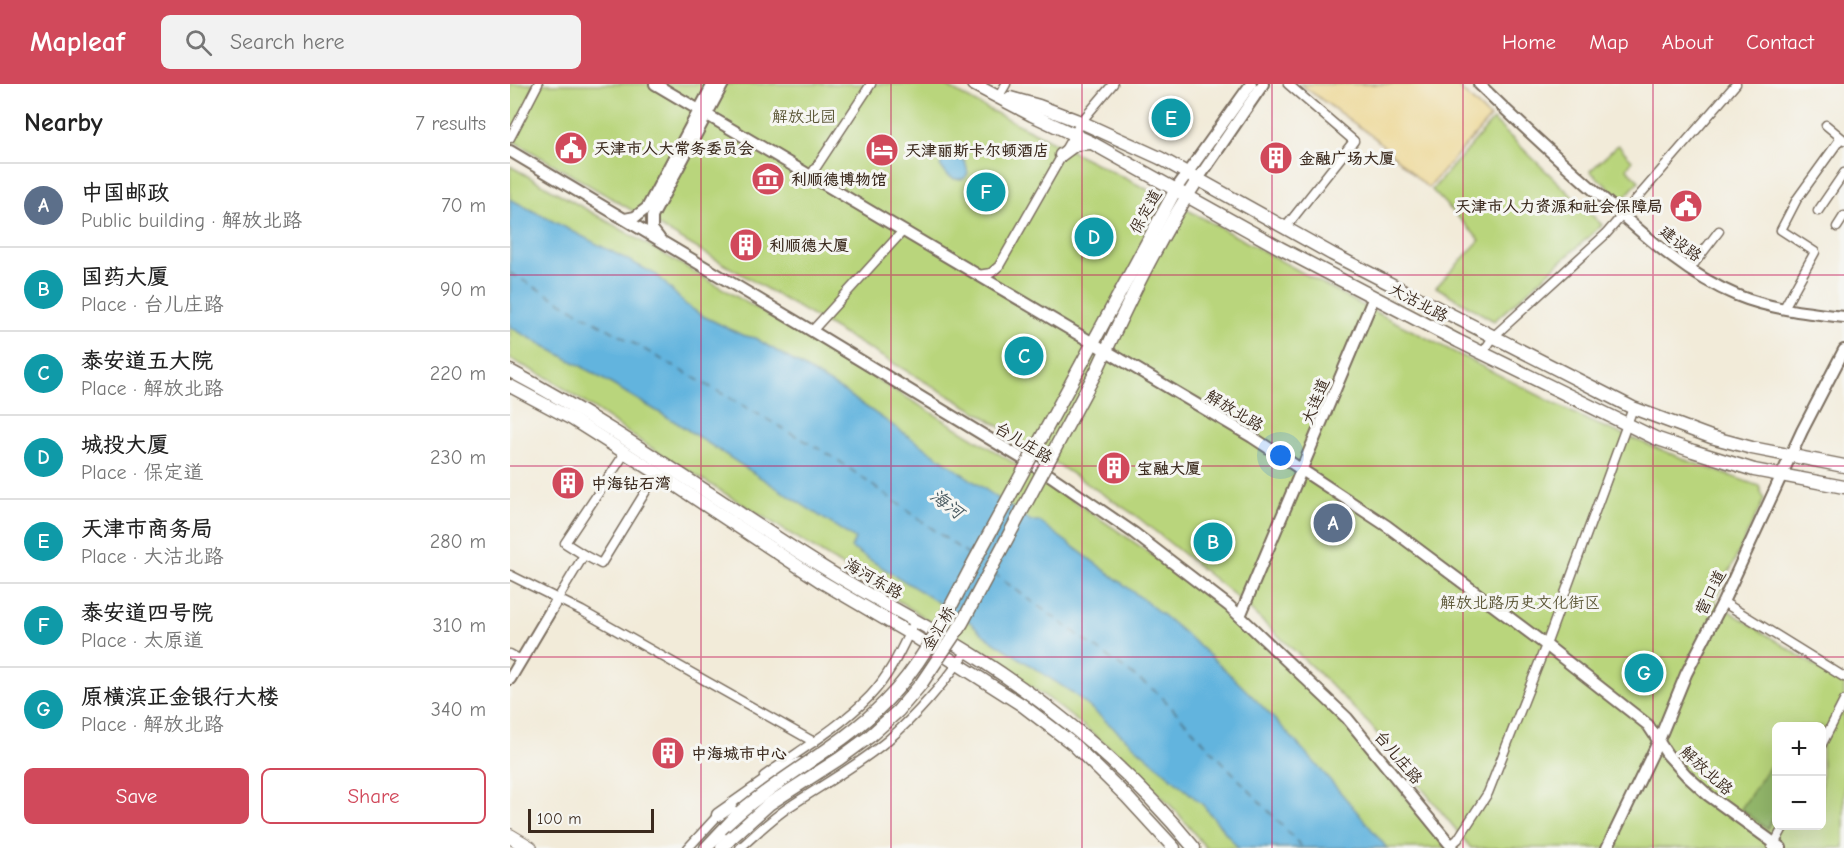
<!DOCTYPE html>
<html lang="en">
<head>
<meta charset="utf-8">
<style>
	body { margin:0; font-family:"Comic Neue","LXGW WenKai TC",sans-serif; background:#f2f2f2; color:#222 }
	.controls { position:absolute; right:18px; bottom:18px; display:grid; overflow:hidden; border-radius:9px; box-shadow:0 6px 24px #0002 }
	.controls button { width:54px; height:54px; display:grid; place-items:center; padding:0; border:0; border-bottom:2px solid #e0e0e0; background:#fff; color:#222; font:30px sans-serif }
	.scale { position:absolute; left:18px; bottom:15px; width:126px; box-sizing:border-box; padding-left:6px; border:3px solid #3b2a1e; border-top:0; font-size:16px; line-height:21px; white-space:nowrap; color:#3b2a1e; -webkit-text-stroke:4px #f6f6f2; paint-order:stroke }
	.you { position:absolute; left:771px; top:372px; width:21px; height:21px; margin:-15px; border:4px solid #fff; border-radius:50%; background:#1a73e8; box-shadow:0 0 0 9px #1a73e833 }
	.badge { display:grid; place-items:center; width:39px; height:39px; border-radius:50%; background:#d1495b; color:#fff; font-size:20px; font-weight:700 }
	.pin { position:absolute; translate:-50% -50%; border:3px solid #fff; box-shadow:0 2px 6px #0006 }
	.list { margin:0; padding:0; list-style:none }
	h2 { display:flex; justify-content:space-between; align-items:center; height:78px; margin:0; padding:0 24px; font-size:26px }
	h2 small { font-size:20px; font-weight:400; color:#767676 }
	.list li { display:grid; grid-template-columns:39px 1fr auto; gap:18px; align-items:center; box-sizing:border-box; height:84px; padding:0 24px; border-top:2px solid #e0e0e0 }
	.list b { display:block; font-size:22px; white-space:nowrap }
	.list p { margin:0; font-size:20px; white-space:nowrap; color:#767676 }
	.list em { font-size:20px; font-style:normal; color:#767676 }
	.actions { display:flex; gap:12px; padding:18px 24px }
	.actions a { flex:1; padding:14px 0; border:2px solid #d1495b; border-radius:9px; text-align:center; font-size:21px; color:#d1495b }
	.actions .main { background:#d1495b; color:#fff }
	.icon { flex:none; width:33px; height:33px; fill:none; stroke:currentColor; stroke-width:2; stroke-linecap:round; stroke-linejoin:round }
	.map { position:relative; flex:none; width:1334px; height:764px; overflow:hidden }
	header { display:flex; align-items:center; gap:36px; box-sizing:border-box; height:84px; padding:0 30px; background:#d1495b; color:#fff }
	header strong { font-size:28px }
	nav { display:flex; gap:33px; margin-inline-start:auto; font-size:21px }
	.search { width:420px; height:54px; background:#f2f2f2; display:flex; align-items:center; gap:15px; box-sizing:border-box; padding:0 21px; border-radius:9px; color:#767676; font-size:22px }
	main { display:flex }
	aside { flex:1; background:#fff }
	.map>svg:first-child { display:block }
</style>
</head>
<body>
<header>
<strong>Mapleaf</strong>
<div class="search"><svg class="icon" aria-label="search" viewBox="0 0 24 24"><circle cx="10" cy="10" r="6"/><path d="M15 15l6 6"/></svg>Search here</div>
<nav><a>Home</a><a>Map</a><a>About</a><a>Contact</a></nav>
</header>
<main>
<aside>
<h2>Nearby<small>7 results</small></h2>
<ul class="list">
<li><span class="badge" style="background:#5c6f8a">A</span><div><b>中国邮政</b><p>Public building · 解放北路</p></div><em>70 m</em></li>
<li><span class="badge" style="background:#0f9aa8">B</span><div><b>国药大厦</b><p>Place · 台儿庄路</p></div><em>90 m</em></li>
<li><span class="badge" style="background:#0f9aa8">C</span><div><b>泰安道五大院</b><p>Place · 解放北路</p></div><em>220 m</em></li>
<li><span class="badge" style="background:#0f9aa8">D</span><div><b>城投大厦</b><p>Place · 保定道</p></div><em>230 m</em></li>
<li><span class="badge" style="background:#0f9aa8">E</span><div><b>天津市商务局</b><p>Place · 大沽北路</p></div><em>280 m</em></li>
<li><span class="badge" style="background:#0f9aa8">F</span><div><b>泰安道四号院</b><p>Place · 太原道</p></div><em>310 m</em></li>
<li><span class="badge" style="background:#0f9aa8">G</span><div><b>原横滨正金银行大楼</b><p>Place · 解放北路</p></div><em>340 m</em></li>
</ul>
<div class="actions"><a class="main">Save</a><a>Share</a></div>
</aside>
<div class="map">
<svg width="1334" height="764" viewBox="0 0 1334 764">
	<rect width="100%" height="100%" fill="#f6f6f2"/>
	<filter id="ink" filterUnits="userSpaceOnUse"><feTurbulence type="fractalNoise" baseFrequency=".0167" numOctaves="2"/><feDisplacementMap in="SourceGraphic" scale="12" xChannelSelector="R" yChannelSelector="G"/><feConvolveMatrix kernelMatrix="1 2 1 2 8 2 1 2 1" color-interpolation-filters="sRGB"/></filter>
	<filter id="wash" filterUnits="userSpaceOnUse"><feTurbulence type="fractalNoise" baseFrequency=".008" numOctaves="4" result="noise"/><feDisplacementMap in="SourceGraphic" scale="24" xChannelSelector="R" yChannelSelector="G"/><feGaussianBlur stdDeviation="1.35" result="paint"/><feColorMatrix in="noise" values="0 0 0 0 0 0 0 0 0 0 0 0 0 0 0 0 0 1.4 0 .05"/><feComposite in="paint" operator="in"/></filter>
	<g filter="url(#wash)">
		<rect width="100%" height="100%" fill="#f2ebd9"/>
		<g fill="#b9d57b" stroke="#7a804c" stroke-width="1.5" fill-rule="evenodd">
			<path d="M0 0H433L466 19 676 125 846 218 1079 337 1184 379 1249 402 1254 415 1205 518 1334 600V764H961L861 642 815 595 723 510 625 431 472 331 0 55ZM1266 642H1312V742H1266Z"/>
			<polygon points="983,36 1092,141 984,237 926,203 970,156 922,106"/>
			<polygon points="1108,61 1122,76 1117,85 1129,97 1112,116 1080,87"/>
			<path d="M0 82C125 152 248 225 371 298 494 372 618 446 728 537 800 597 859 670 920 741L936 764H696L667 728 617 677 538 614 370 505 135 360 40 295 0 275Z"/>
		</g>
		<polygon fill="#92b66b" stroke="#667044" stroke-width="1.5" points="1265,675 1266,676 1266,728 1257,745 1231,725"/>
		<polygon fill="#eeda9e" stroke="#94825e" stroke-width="1.5" points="790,0 945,0 980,34 918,104 866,55"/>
		<g fill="#62b4de" stroke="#4e6f7e" stroke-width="1.5">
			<path d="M442 71 455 77 458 89 455 94C443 98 436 91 430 81L433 76Z"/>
			<path d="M0 115 147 191 175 220 193 232 232 251 245 254 333 307 521 437 530 438C574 471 619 503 660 537 741 604 811 683 877 764H728L693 721 563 609 475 552 460 538 341 464 345 455 167 339 69 281 0 243Z"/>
		</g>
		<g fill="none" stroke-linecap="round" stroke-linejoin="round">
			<g stroke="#495a61" stroke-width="1.5" stroke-dasharray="8 6" stroke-linecap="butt">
				<polyline points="0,189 325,374 460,472"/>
				<polyline points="483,489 649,610 793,764"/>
			</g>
		</g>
	</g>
	<g filter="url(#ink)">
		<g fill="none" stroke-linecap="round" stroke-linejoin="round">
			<defs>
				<g id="minor">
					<polyline points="489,12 496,0"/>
					<polyline points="1316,41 1334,56"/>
					<polyline points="0,54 28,0"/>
					<polyline points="301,91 361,0"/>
					<polyline points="1308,127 1334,89"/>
					<polyline points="1327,143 1334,132"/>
					<polyline points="775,144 844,57 778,0"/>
					<polyline points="1180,185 1209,147"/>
					<polyline points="468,191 481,189 489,182 571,38 603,0"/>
					<polyline points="1274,224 1305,168 1271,146 1287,115 1331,54"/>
					<polyline points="302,247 392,148"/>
					<polyline points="972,270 984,252 1096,150 1226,0"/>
					<polyline points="74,471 91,480 147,389"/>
					<polyline points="0,491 72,527 304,658"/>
					<polyline points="47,516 74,471 55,459 115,369"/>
					<polyline points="1213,518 1334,593"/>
					<polyline points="0,570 11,576"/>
					<polyline points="1312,660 1334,617"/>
					<path d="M254 692C290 666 329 644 360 612 381 590 392 563 405 537"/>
					<polyline points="941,761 948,755 978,709 1036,561 1123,324"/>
					<polyline points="178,764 212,727"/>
					<path d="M230 764C246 750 261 735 279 723 312 701 347 682 378 656 405 633 437 596 457 567"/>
					<polyline points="1262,764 1274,742"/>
				</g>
				<g id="tertiary">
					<polyline points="145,0 742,353 877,442 1036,561 1138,641 1157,670 1177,692 1198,711 1271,764"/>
					<path d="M969 0C1013 43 1058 84 1104 124 1141 157 1180 192 1226 211 1260 225 1299 229 1334 233"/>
					<polyline points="0,67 302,247 541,392 624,449 719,522 837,634 943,764"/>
					<polyline points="688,95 753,0"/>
					<polyline points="666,105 741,0"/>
					<polyline points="115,135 125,133 137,124 203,0"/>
					<polyline points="149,154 142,145 142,133 213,0"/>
					<polyline points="730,532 864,213"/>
					<polyline points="0,595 47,516"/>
					<polyline points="1097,764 1149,656 1176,590 1213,518 1292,347 1334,266"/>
				</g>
				<g id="secondary">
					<polyline points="463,0 522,31 582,59 770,164 948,257 1145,354 1183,367 1244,386 1334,403"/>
					<polyline points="500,14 529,22 571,38 650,74 822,170 1123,324 1201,353 1242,364 1334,382"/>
					<polyline points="551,71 566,60 581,59"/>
					<polyline points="572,279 666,105"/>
					<path d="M587 286C617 221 648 155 688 95"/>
					<path d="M0 287C108 344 207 417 311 482 363 515 419 542 471 576 551 628 624 690 684 764"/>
					<polyline points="0,302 62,335 147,389 312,498 399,549 512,621 563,660 617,713 664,764"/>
					<polyline points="208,731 262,693 290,680"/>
					<polyline points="196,764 230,728"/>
					<polyline points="212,764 220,755"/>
				</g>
				<polyline id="primary" points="0,752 20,764"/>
			</defs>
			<use href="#minor" stroke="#7b6e5f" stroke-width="11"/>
			<use href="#tertiary" stroke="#7b6e5f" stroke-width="14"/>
			<use href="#secondary" stroke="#7b6e5f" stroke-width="15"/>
			<use href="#primary" stroke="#7b6e5f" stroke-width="16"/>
			<use href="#minor" stroke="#fff" stroke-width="8"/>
			<use href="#tertiary" stroke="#fff" stroke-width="10"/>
			<use href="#secondary" stroke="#fff" stroke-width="12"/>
			<use href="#primary" stroke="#fff" stroke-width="14"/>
			<defs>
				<g id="secondary-bridge">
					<path d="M230 728C277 688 332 662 375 618 415 578 439 525 465 476 501 410 536 345 572 279"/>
					<polyline points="220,755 259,720 329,675 359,653 388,627 411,600 452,539 587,286"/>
				</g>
			</defs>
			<use href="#secondary-bridge" stroke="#7b6e5f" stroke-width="15" stroke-linecap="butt"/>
			<use href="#secondary-bridge" stroke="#fff" stroke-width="12"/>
		</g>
	</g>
	<path fill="none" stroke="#c2185b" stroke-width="1.5" stroke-opacity="0.55" d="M191 0V764M381 0V764M572 0V764M762 0V764M953 0V764M1143 0V764M0 191H1334M0 382H1334M0 573H1334"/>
	<defs>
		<symbol id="civic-disc" viewBox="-11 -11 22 22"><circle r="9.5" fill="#d1495b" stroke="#f6f6f2"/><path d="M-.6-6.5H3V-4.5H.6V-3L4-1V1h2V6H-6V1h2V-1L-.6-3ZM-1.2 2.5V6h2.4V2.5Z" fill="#fff"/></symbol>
		<symbol id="hotel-disc" viewBox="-11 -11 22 22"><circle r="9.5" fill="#d1495b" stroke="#f6f6f2"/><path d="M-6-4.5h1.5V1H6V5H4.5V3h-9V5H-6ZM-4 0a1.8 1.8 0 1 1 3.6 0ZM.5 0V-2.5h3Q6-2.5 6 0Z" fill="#fff"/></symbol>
		<symbol id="building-disc" viewBox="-11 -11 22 22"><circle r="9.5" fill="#d1495b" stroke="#f6f6f2"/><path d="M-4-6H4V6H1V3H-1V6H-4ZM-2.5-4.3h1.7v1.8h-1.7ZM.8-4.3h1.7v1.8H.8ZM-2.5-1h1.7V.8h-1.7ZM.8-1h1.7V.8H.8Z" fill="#fff"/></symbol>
		<symbol id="museum-disc" viewBox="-11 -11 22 22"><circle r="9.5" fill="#d1495b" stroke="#f6f6f2"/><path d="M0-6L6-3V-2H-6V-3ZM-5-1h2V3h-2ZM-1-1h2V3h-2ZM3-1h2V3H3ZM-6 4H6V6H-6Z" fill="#fff"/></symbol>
	</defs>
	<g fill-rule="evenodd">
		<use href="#civic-disc" x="42" y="45" width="38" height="38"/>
		<use href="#hotel-disc" x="353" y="47" width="38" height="38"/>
		<use href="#building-disc" x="747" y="55" width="38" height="38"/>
		<use href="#museum-disc" x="239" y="76" width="38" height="38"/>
		<use href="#civic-disc" x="1157" y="103" width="38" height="38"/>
		<use href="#building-disc" x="217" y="142" width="38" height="38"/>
		<use href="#building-disc" x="585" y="365" width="38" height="38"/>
		<use href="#building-disc" x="39" y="380" width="38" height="38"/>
		<use href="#building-disc" x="139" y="650" width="38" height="38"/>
	</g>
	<g text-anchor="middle" stroke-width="6" stroke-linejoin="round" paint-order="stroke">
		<g font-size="16" fill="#5a5535" stroke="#f6f6f2">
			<text x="294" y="38">解放北园</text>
			<text x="1010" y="524">解放北路历史文化街区</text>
		</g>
		<g font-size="16" font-weight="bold" fill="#3b2a1e" stroke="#f6f6f2" text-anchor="start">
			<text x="84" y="70">天津市人大常务委员会</text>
			<text x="395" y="72">天津丽斯卡尔顿酒店</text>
			<text x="789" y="80">金融广场大厦</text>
			<text x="281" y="101">利顺德博物馆</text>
			<text x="1153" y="128" text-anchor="end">天津市人力资源和社会保障局</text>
			<text x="259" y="167">利顺德大厦</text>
			<text x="627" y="390">宝融大厦</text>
			<text x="81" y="405">中海钻石湾</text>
			<text x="181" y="675">中海城市中心</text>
		</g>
		<g font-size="16" fill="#3b2a1e" stroke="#f6f6f2">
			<text transform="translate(635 127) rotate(-61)" y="6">保定道</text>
			<text transform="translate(1171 159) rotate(37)" y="6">建设路</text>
			<text transform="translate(909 218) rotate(28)" y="6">大沽北路</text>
			<text transform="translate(805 317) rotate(-68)" y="6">大连道</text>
			<text transform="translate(725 326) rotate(31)" y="6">解放北路</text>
			<text transform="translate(514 358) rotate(31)" y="6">台儿庄路</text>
			<text transform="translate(364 494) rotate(30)" y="6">海河东路</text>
			<text transform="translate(1200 508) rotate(-64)" y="6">营口道</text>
			<text transform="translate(428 544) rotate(-59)" y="6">金汇桥</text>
			<text transform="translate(889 673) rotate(50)" y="6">台儿庄路</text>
			<text transform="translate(1197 686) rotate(42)" y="6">解放北路</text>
		</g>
		<g font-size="18" font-style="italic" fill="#495a61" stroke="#f6f6f2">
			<text transform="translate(437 420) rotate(37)" y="6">海河</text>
		</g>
	</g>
</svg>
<div class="controls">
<button>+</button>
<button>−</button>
</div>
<div class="scale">100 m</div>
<div class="you"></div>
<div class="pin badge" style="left:823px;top:439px;background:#5c6f8a">A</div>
<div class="pin badge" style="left:703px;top:458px;background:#0f9aa8">B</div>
<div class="pin badge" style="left:514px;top:272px;background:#0f9aa8">C</div>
<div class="pin badge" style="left:584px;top:153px;background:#0f9aa8">D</div>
<div class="pin badge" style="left:661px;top:34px;background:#0f9aa8">E</div>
<div class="pin badge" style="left:476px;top:108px;background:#0f9aa8">F</div>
<div class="pin badge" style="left:1134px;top:589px;background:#0f9aa8">G</div>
</div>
</main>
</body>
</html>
